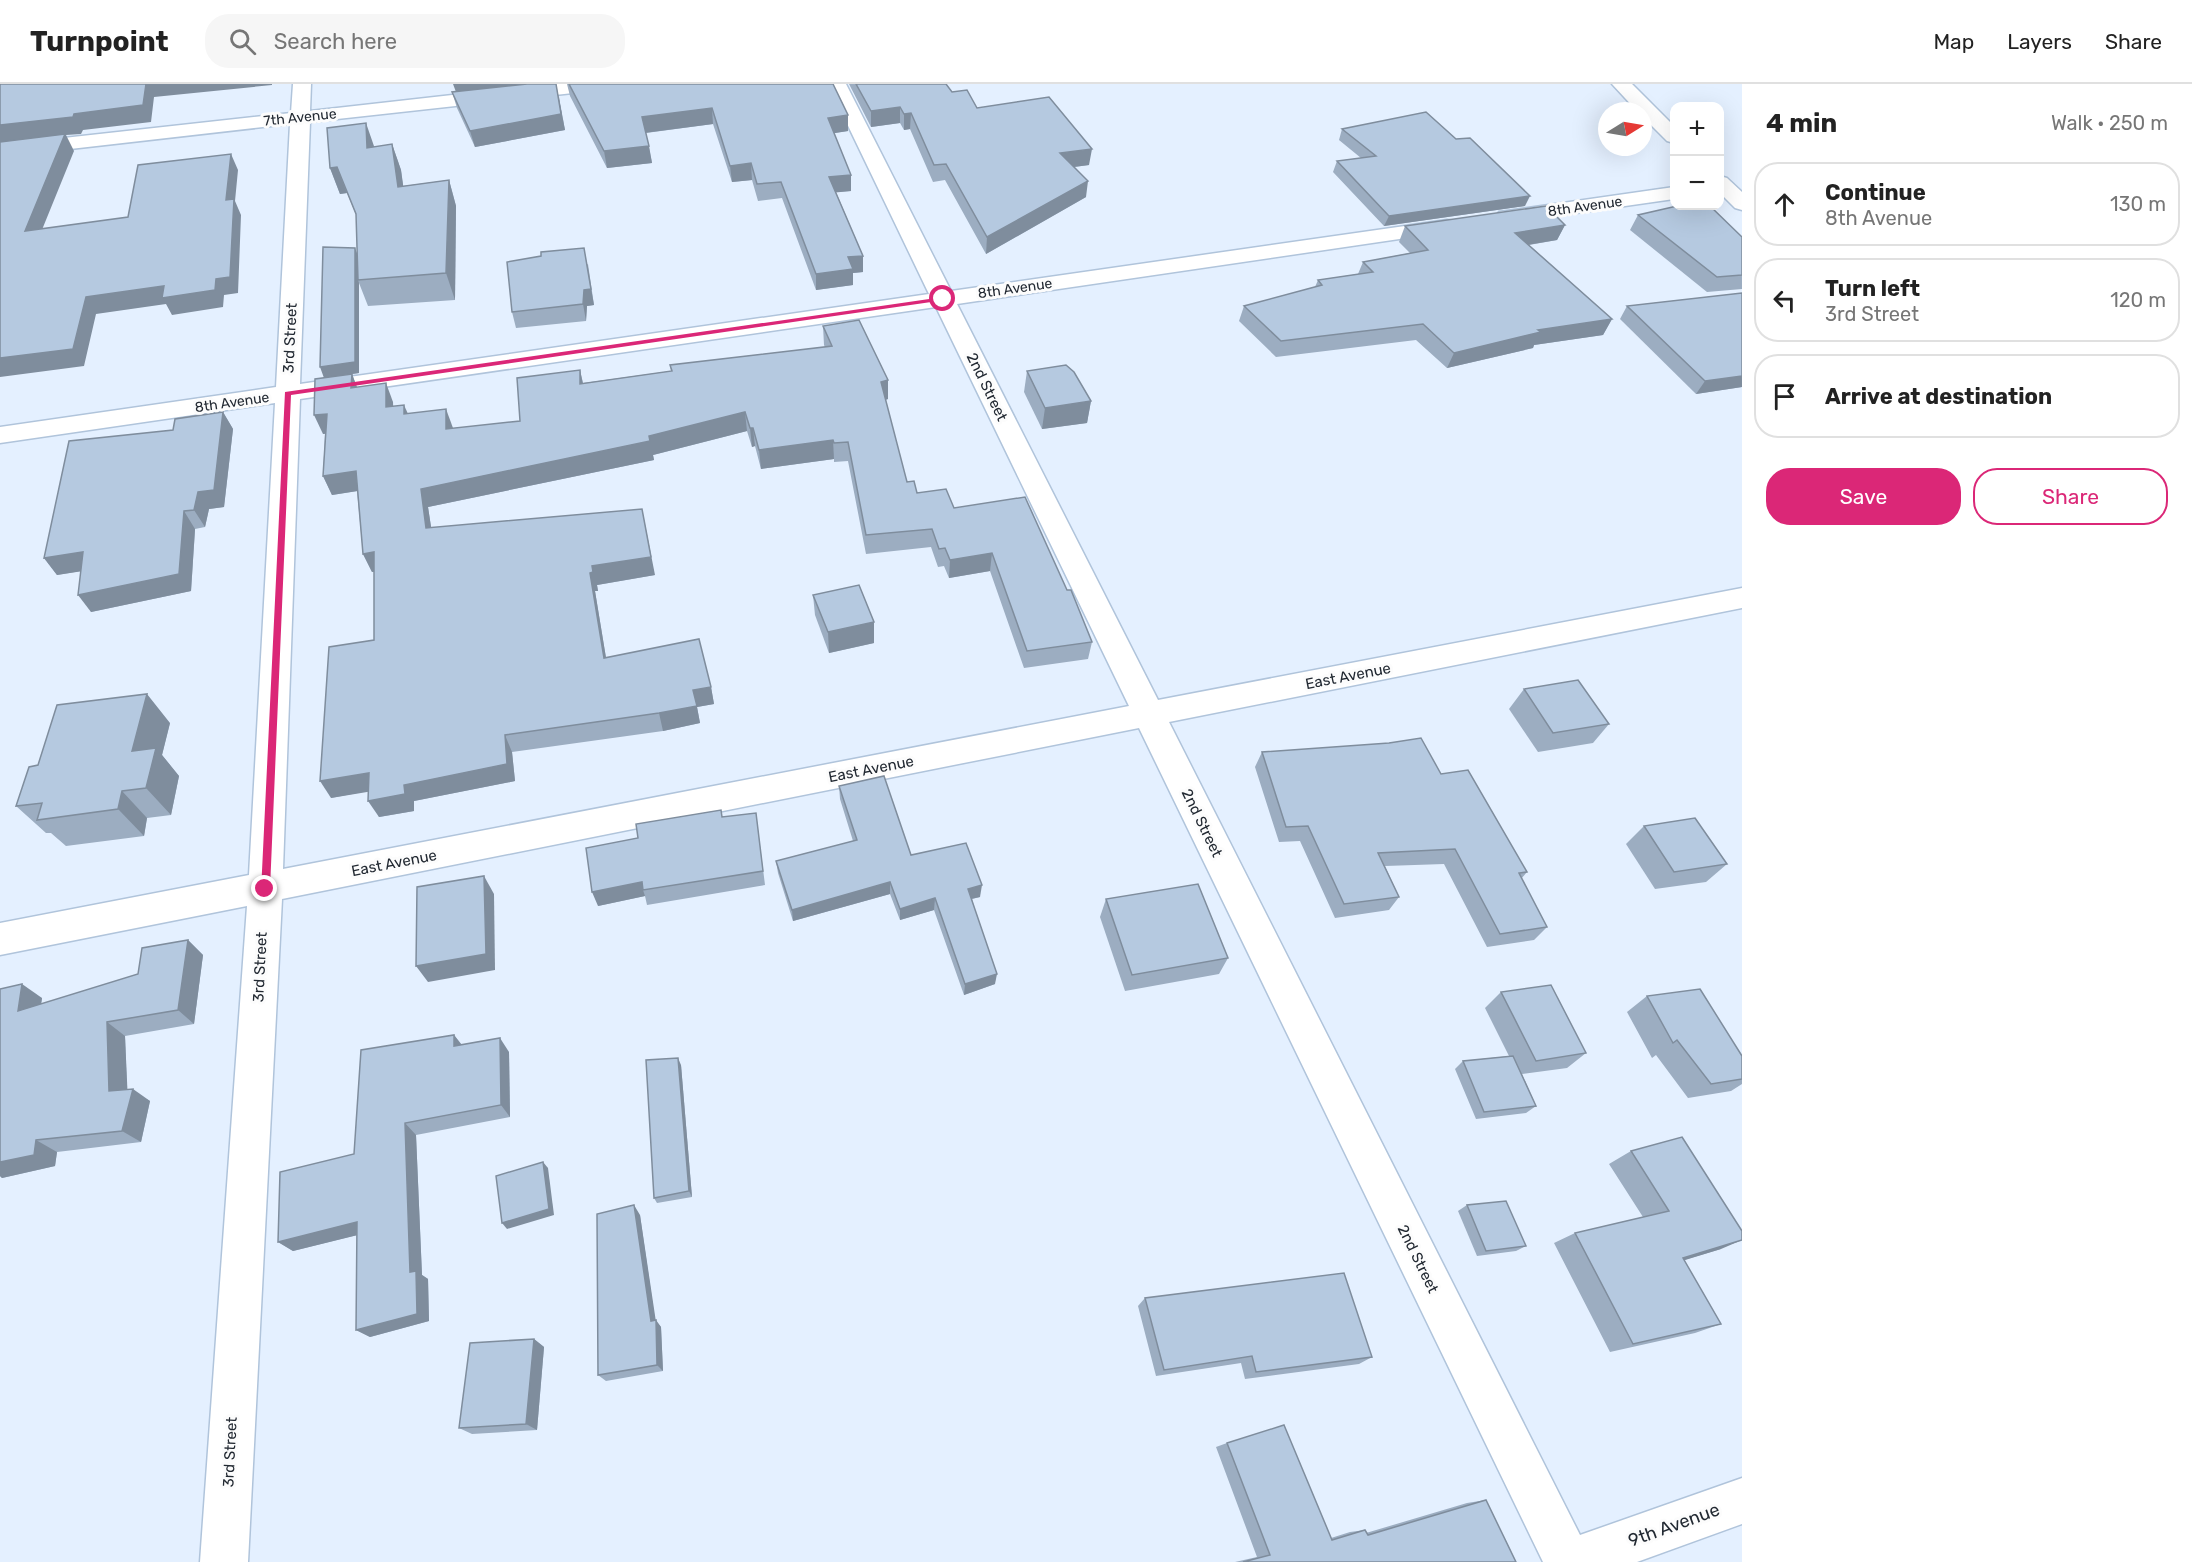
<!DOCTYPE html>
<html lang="en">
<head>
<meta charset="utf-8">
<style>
	body { margin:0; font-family:Rubik,sans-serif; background:#f6f6f6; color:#222 }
	.controls { position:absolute; right:18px; top:18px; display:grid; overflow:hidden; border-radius:12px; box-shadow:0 6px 24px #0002 }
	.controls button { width:54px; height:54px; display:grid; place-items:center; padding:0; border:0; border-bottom:2px solid #e0e0e0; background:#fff; color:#222; font:30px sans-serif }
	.compass { position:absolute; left:1598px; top:18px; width:54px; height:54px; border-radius:50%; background:#fff; box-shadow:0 6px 24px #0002; rotate:79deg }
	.stop { position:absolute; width:18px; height:18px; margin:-14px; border:4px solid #db2777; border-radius:50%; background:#fff }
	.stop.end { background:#db2777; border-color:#fff; box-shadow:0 2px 6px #0008 }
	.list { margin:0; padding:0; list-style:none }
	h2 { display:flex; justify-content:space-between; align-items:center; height:78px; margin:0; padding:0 24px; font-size:26px }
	h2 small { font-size:20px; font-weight:400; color:#767676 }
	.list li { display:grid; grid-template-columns:39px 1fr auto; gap:18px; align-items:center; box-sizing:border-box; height:84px; margin:0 12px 12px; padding:0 12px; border:2px solid #e0e0e0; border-radius:24px }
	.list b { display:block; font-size:22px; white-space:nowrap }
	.list p { margin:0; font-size:20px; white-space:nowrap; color:#767676 }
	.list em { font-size:20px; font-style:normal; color:#767676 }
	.actions { display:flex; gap:12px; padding:18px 24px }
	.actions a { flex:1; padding:14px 0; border:2px solid #db2777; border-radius:24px; text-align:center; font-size:21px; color:#db2777 }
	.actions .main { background:#db2777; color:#fff }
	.icon { flex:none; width:33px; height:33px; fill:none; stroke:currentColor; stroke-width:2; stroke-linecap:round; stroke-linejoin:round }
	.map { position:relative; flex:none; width:1742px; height:1478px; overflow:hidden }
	header { display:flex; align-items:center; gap:36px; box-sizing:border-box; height:84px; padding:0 30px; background:#fff; border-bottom:2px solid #e0e0e0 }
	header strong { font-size:28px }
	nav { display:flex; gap:33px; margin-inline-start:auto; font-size:21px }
	.search { width:420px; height:54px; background:#f6f6f6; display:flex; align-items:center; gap:15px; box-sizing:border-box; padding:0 21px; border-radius:24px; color:#767676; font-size:22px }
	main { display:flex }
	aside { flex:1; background:#fff }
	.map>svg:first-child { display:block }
</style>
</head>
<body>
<header>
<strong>Turnpoint</strong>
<div class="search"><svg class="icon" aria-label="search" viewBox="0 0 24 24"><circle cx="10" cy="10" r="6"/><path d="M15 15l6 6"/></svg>Search here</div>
<nav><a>Map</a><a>Layers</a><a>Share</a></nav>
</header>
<main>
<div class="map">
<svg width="1742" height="1478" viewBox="0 0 1742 1478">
	<rect width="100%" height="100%" fill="#e4f0ff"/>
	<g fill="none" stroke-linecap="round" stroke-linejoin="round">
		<defs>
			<g id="street">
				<path d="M293 0H311L310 27 550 0H609L607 4 600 6 310 38 300 300 929 210 828 0H846L951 207 1447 136 1455 137 1458 142 1455 147 1447 148 957 220 1158 616 1742 504V524L1169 638 1580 1451 1742 1394V1440L1637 1478H1543L1139 644 282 815 248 1478H200L247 822 0 871V839L249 791 275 319 0 359V343L276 303 290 40 0 73V61L291 29ZM936 223 1129 622 283 785 300 315Z"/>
				<polygon points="1674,103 1674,115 1507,139 1499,138 1496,133 1499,128 1507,127"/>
			</g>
			<g id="secondary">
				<polygon points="1612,0 1632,0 1674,42 1674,59 1667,57 1643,33 1643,27 1637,27"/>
				<polygon points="1720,92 1727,94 1742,108 1742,126 1735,124 1720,109"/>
			</g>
		</defs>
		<use href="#street" stroke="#b0c4db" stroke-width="3"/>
		<use href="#secondary" stroke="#b0c4db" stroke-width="3"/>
		<use href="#street" fill="#fff" fill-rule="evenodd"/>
		<use href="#secondary" fill="#fff" fill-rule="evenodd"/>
	</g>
	<g fill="#9cadc1">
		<polygon points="567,0 833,0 848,31 848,47 834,49 851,107 836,108 863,172 863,188 853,189 853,201 816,206 782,114 758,117 752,96 732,98 713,40 646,49 652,79 607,84 570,12"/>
		<polygon points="849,0 946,0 952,8 977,24 1089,81 1074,83 1086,113 986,170 945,96 933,98 910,45 904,46 900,39 871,43"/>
		<polygon points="452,8 559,13 565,46 475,63 457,24"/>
		<polygon points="1342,45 1456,55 1525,122 1384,142 1333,88 1337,77 1361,74 1339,56"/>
		<polygon points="392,60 401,86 403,102 449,96 456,122 455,216 368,222 359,199 359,289 352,290 357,303 393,318 393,322 408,330 453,345 520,337 580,286 583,299 671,287 670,281 825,263 824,261 823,242 888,315 885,316 907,398 917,409 954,424 1067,506 1092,558 1088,575 1024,584 990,487 949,494 944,482 938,483 931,463 866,470 848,377 834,378 834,375 761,385 755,362 752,363 747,347 653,371 654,376 428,423 431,443 655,491 597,501 598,507 595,507 606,574 711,603 714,620 697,623 700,639 663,647 512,668 515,697 414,717 414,727 379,733 368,707 331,714 374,556 374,488 372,488 363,470 357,407 332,411 323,392 325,350 323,350 324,294 357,169 357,133 347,109 340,110 330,84 374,63"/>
		<polygon points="1638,131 1742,153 1742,205 1707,208 1630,146"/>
		<polygon points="1565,141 1557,156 1529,161 1612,235 1603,251 1534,261 1533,264 1447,284 1416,256 1276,273 1239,237 1244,222 1315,203 1318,196 1358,190 1363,178 1410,169 1399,158 1405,142"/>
		<polygon points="588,180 594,221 587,222 586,237 516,244 512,228"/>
		<polygon points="1742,209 1742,303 1696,310 1620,235 1627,222"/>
		<polygon points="1027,287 1091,317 1087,339 1042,345 1024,308"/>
		<polygon points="223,328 233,345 224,423 209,425 205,443 195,445 191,507 91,528 81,487 57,491 44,474 173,346"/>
		<polygon points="813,511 874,538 874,559 829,569 815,531"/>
		<polygon points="1524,605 1609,640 1593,659 1538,668 1509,625"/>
		<polygon points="170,639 162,671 179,692 171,731 147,734 144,752 66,762 51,749 46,749 16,722 38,681"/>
		<polygon points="1262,668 1441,690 1527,788 1521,795 1547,843 1534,856 1487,863 1444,780 1385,782 1399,813 1389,826 1335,834 1300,757 1279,758 1255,683"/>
		<polygon points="839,702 911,771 980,813 972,815 995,900 964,911 934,826 900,836 890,810 793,837 778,789 776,777 853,757 840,715"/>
		<polygon points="756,729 765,801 647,821 645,812 598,822 638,754 723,733"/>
		<polygon points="1644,742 1727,780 1706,798 1655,805 1626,760"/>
		<polygon points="1106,815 1228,874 1219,890 1125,907 1100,833"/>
		<polygon points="188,856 203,871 194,940 125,952 127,1005 150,1017 141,1058 57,1068 55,1082 2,1094 0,1092 0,905 42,914 41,920 138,890"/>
		<polygon points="1501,908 1586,969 1567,984 1522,990 1536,1022 1526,1029 1476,1035 1455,985 1463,977 1509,972 1485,924"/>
		<polygon points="1647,912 1742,972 1742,1000 1731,1007 1688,1014 1656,971 1652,974 1627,928"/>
		<polygon points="454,951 462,961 509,968 510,1033 416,1051 422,1191 428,1195 429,1237 370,1253 356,1246 357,1151 293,1167 278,1158 354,1070"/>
		<polygon points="681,981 692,1113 657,1119 654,1114"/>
		<polygon points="1631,1067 1721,1165 1684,1176 1721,1240 1695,1249 1610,1268 1554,1159 1575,1149 1643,1133 1609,1080"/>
		<polygon points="1467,1121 1526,1162 1516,1167 1477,1172 1458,1127"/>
		<polygon points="640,1131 655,1236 661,1243 663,1287 606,1297 598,1291"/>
		<polygon points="1145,1214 1372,1273 1359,1280 1245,1295 1241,1279 1156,1292 1138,1222"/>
		<polygon points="534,1255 544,1263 537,1346 472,1350 459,1344"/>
		<polygon points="1227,1359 1331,1454 1350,1448 1365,1446 1366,1449 1467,1419 1486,1416 1516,1478 1235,1478 1257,1473 1216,1363"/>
	</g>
	<g fill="#7f8d9d">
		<polygon points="146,0 272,0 272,1 154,13 151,38 83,46 81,50 66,51 74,67 35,163 25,147 0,59 0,41 74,30"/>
		<polygon points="453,0 535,0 456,8"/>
		<polygon points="556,0 565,46 475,63 470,47"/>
		<polygon points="900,23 900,39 871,43 871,27"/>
		<polygon points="712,24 713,40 644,49 642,33"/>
		<polygon points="911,29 910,45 904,46 904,30"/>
		<polygon points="848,31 848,47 829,50 828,34"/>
		<polygon points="366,39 375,65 367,64"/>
		<polygon points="392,60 401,86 407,129 398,103"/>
		<polygon points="649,62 652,79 607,84 604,67"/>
		<polygon points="1092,65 1089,81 1058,85 1060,69"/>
		<polygon points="231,70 238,86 235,117 241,131 238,209 224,211 223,223 172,231 166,220 96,230 84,282 0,293 0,274 86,213 226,116"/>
		<polygon points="751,79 752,96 732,98 730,82"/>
		<polygon points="337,83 347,109 340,110 330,84"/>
		<polygon points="851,91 851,107 830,109 829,93"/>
		<polygon points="449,96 456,122 455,216 446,189"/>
		<polygon points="1088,97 1086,113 986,170 987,153"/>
		<polygon points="1530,112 1525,122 1384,142 1389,132"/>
		<polygon points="1565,141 1557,156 1508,164 1515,149"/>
		<polygon points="355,164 359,174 358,196 359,199 359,289 352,290 359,309 324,294 320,283"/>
		<polygon points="584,164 594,221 587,222 586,237 583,220"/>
		<polygon points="863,172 863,188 853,189 853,201 816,206 816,190 848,173"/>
		<polygon points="1612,235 1603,251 1534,261 1533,264 1447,284 1454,269 1538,246"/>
		<polygon points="580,286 584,305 580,300"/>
		<polygon points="1742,292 1742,303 1696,310 1705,297"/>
		<polygon points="888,296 888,315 881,317 881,298"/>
		<polygon points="386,299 393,318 394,342 386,323"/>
		<polygon points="1091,317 1087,339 1042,345 1045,324"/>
		<polygon points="404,321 412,339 404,330"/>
		<polygon points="446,325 453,344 453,364 446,345"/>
		<polygon points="223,328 233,345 224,423 209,425 205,443 194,426 198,408"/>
		<polygon points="745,328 747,347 653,371 654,376 428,423 434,462 426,444 421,405 649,352"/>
		<polygon points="327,330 335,348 323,350 314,331"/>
		<polygon points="750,344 753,344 755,362 752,363"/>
		<polygon points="833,356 834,375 761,385 759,366"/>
		<polygon points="356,387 364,406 332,411 323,392"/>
		<polygon points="642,425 655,491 597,501 598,507 595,507 609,592 604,574 590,489 592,482"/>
		<polygon points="184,427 195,445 191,507 91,528 78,511"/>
		<polygon points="83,468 96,485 57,491 44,474"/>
		<polygon points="374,468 383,486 372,488 363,470"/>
		<polygon points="992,469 990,487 949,494 950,476"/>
		<polygon points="874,538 874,559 829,569 828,548"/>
		<polygon points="711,603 714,620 697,623 700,639 663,647 659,629 693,606"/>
		<polygon points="147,610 170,639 162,671 179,692 171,731 146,704 132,667"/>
		<polygon points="505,651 512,668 515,697 414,717 414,727 379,733 368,717 404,701"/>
		<polygon points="369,689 379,706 331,714 320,697"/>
		<polygon points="122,707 147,734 144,752 118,725"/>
		<polygon points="484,792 494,810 495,886 428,898 416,882"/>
		<polygon points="642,798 643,806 645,812 598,822 592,808"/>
		<polygon points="890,798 890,810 793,837 792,826"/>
		<polygon points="982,801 980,813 966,816 968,805"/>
		<polygon points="935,814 934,826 900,836 900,825"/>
		<polygon points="188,856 203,871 194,940 178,926"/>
		<polygon points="997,890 995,900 964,911 965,900"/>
		<polygon points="22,900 42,914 38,941 18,927"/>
		<polygon points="107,938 125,952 128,1019 109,1007"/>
		<polygon points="454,951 464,964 454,962"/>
		<polygon points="500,954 509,968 510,1033 501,1021"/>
		<polygon points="678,974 681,981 692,1113 689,1107"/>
		<polygon points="133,1005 150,1017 141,1058 122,1047"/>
		<polygon points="405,1039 416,1051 422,1191 428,1195 429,1237 370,1253 356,1246 410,1188"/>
		<polygon points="36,1056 57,1068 55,1082 2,1094 0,1092 0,1078"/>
		<polygon points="543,1078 548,1084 554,1131 507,1145 502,1139"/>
		<polygon points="634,1121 640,1131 656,1238 656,1236 661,1243 663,1287 657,1281"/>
		<polygon points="357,1138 370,1148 293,1167 278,1158"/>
		<polygon points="1742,1156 1721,1165 1659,1184 1683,1174"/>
		<polygon points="534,1255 544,1263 537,1346 526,1340"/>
	</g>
	<g fill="#b5c9e0" stroke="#7f8d9d" stroke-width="1.5">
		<polygon points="0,0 146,0 143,21 74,30 73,33 0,41"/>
		<polygon points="527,0 556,0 561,30 470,47 452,8"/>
		<polygon points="569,0 833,0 848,31 828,34 851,91 829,93 863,172 848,173 853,185 816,190 781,98 757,100 751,79 730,82 712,24 642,33 649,62 604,67"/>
		<polygon points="856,0 946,0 952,8 967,6 977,24 1049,13 1092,65 1060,69 1088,97 987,153 946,80 934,81 911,29 904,30 900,23 871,27"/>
		<polygon points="1426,28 1456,55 1470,54 1530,112 1389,132 1337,77 1376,72 1342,45"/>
		<polygon points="366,39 367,64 392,60 398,103 449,96 446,189 358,196 356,130 337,83 330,84 327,44"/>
		<polygon points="65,50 25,147 128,133 138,81 231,70 226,116 234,115 230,193 216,195 215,206 162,214 164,202 86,213 73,265 0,274 0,58"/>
		<polygon points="1546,122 1565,141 1515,149 1612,235 1538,246 1541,248 1454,269 1423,240 1281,257 1244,222 1322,201 1318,196 1373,188 1363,178 1428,166 1405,142"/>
		<polygon points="1677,122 1710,122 1742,153 1742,191 1717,193 1638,131"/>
		<polygon points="323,163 355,164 355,278 320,283"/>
		<polygon points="584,164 591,205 584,206 583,220 512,228 507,178 541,172 541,168"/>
		<polygon points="1742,209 1742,292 1705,297 1627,222"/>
		<polygon points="859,236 888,296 881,298 907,398 914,397 917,409 946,405 954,424 1025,413 1067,506 1071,506 1092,558 1027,567 992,469 950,476 945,464 939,465 932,445 866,451 848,358 834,359 833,356 759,366 753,344 750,344 745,328 649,352 650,357 421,405 426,444 642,425 651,473 592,482 593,488 590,489 604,574 699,555 711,603 693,606 697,622 659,629 505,651 507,680 404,701 405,710 368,717 369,689 320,697 329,563 374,556 374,468 363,470 356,387 323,392 327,330 314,331 315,295 352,290 351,304 386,299 386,323 404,321 404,330 446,325 446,345 520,337 517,294 580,286 580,300 672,287 670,281 832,262 823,242"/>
		<polygon points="1066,281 1074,288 1091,317 1045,324 1027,287"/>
		<polygon points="223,328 214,406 198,408 194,426 184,427 179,490 78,511 83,468 44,474 69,357 173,346 175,335"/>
		<polygon points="859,501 874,538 828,548 813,511"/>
		<polygon points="1578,596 1609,640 1553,649 1524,605"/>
		<polygon points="147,610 132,667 156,664 146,704 122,707 118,725 37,736 42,719 16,722 29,683 38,681 57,621"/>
		<polygon points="1421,654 1441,690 1468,686 1527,788 1519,789 1547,843 1500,850 1455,765 1378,769 1399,813 1344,820 1308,742 1286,743 1262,668 1389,659"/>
		<polygon points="884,692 911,771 966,759 982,801 968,805 997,890 965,900 935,814 900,825 890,798 792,826 776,777 857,756 839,702"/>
		<polygon points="721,726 722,733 756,729 763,787 643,806 642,798 592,808 586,764 638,754 636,740"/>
		<polygon points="1695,734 1727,780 1674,788 1644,742"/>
		<polygon points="484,792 486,870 416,882 417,803"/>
		<polygon points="1198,800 1228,874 1132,891 1106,815"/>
		<polygon points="188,856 178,926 107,938 109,1007 133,1005 122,1047 36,1056 34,1071 0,1078 0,905 22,900 18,927 138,890 142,864"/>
		<polygon points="1551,901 1586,969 1536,977 1501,908"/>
		<polygon points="1700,905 1742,972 1742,995 1711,1000 1677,956 1673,959 1647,912"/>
		<polygon points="454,951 454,962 500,954 501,1021 405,1039 410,1188 416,1187 417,1230 356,1246 357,1138 278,1158 280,1088 354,1070 361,966"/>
		<polygon points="1513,972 1536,1022 1484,1028 1463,977"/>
		<polygon points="678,974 689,1107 654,1114 646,976"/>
		<polygon points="1682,1053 1742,1147 1742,1156 1683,1174 1721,1240 1633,1260 1575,1149 1669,1127 1631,1067"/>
		<polygon points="543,1078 549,1125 502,1139 496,1092"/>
		<polygon points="1506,1117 1526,1162 1486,1167 1467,1121"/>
		<polygon points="634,1121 651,1237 656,1236 657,1281 598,1291 597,1130"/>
		<polygon points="1344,1189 1372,1273 1256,1288 1252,1272 1164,1286 1145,1214"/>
		<polygon points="534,1255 526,1340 459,1344 470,1259"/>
		<polygon points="1284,1341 1332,1456 1365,1446 1368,1451 1486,1416 1516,1478 1243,1478 1270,1471 1227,1359"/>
	</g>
	<polygon fill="#db2777" points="943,213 945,216 291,311 270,805 265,809 261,808 285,308"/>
	<g text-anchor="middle" stroke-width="6" stroke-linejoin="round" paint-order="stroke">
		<g font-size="14" fill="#222932" stroke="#fcfcfc">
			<text transform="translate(300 33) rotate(-6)" y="5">7th Avenue</text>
			<text transform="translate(1585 122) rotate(-8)" y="5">8th Avenue</text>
			<text transform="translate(1015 204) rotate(-8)" y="5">8th Avenue</text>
			<text transform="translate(232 318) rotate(-8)" y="5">8th Avenue</text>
		</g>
		<g font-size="15" fill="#222932" stroke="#fcfcfc">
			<text transform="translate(290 254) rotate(-87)" y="5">3rd Street</text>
			<text transform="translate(987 303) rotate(64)" y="5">2nd Street</text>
			<text transform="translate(1348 592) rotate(-11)" y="5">East Avenue</text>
			<text transform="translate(871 685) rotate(-11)" y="5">East Avenue</text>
			<text transform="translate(1202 739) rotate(64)" y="5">2nd Street</text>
			<text transform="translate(394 779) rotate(-11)" y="5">East Avenue</text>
			<text transform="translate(260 883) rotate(-87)" y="5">3rd Street</text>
			<text transform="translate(1418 1175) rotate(64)" y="5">2nd Street</text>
			<text transform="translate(230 1368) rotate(-87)" y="5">3rd Street</text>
		</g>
		<g font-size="18" fill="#222932" stroke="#fcfcfc">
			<text transform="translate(1674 1441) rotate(-20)" y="6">9th Avenue</text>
		</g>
	</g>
</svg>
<div class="controls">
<button>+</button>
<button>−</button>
</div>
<svg class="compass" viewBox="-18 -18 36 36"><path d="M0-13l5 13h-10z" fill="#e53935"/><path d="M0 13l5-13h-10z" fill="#767676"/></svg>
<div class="stop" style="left:943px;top:215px"></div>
<div class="stop end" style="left:265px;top:805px"></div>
</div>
<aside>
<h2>4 min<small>Walk · 250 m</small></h2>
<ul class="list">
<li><svg class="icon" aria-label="ahead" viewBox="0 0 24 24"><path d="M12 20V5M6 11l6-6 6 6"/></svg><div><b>Continue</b><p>8th Avenue</p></div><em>130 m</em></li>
<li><svg class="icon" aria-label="left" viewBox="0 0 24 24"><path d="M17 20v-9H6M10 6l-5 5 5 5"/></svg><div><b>Turn left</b><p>3rd Street</p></div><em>120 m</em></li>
<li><svg class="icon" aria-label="arrive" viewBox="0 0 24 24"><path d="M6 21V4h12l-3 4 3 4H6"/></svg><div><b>Arrive at destination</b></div></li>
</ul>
<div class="actions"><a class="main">Save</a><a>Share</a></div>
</aside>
</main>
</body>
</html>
